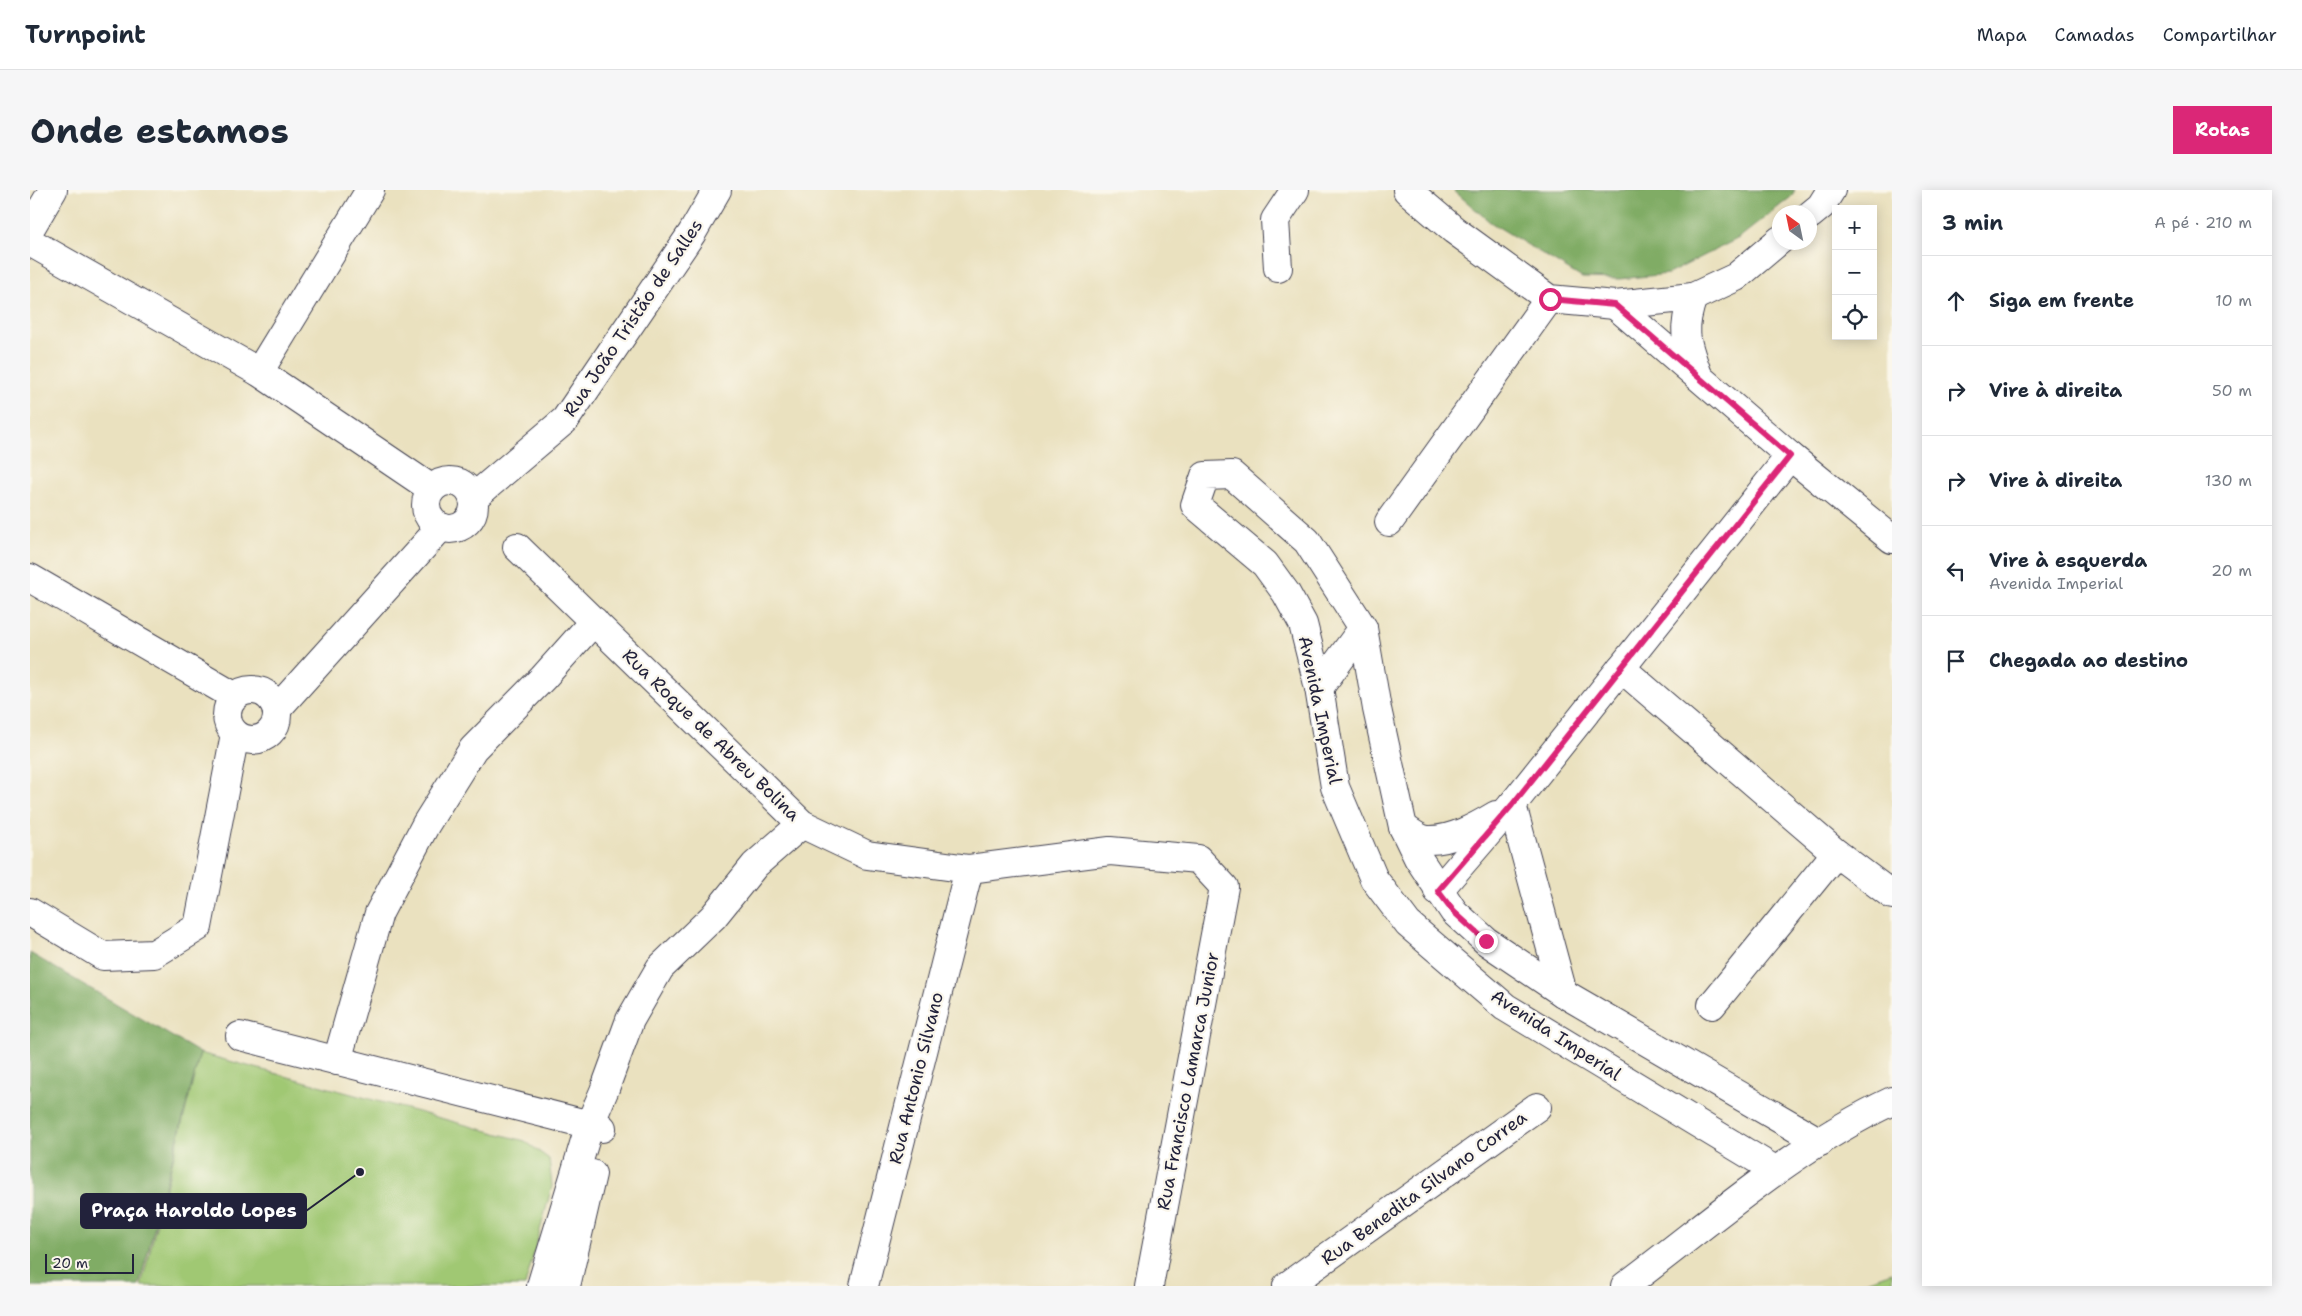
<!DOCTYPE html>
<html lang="pt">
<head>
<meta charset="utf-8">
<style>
	body { margin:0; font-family:"Shantell Sans",sans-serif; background:#f6f6f7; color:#1f2937 }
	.controls { position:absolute; right:15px; top:15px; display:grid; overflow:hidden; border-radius:0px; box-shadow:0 2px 12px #0003 }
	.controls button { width:45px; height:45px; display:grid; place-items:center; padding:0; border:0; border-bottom:1px solid #e0e1e3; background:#fff; color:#1f2937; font:25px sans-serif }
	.compass { position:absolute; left:1742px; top:15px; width:45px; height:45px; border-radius:50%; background:#fff; box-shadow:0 2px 12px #0003; rotate:327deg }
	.scale { position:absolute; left:15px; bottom:12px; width:89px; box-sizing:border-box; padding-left:5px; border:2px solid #22223b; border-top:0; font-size:14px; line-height:18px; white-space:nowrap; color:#22223b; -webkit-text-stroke:4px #fbf7ec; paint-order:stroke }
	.stop { position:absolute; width:15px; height:15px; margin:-11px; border:4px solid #db2777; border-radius:50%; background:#fff }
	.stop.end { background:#db2777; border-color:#fff; box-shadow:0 1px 5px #0008 }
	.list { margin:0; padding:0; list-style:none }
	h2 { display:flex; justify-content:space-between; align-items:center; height:65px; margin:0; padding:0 20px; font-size:21px }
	h2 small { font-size:16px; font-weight:400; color:#747a83 }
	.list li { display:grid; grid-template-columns:32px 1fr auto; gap:15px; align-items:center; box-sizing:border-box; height:90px; padding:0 20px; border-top:1px solid #e0e1e3 }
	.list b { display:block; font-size:19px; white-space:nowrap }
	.list p { margin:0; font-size:16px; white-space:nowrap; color:#747a83 }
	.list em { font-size:16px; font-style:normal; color:#747a83 }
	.icon { flex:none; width:28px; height:28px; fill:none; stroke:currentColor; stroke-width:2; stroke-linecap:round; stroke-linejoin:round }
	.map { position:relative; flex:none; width:1862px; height:1096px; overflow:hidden; border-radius:0px }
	header { display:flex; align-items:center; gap:30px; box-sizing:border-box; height:70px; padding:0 25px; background:#fff; border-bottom:1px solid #e0e1e3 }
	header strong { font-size:24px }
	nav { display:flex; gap:28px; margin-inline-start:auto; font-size:18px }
	.intro { display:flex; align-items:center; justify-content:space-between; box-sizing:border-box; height:120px; padding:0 30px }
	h1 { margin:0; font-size:35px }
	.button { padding:12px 22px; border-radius:0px; background:#db2777; color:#fff; font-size:18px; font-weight:700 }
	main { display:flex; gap:30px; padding:0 30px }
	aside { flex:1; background:#fff; border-radius:0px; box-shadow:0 2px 12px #0003 }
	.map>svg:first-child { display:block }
</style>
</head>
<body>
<header>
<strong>Turnpoint</strong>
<nav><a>Mapa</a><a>Camadas</a><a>Compartilhar</a></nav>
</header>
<div class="intro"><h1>Onde estamos</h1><a class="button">Rotas</a></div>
<main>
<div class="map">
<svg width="1862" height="1096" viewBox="0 0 1862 1096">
	<rect width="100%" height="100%" fill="#fbf7ec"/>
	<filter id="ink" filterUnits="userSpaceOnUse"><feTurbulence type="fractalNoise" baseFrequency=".02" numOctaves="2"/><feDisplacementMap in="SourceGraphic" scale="10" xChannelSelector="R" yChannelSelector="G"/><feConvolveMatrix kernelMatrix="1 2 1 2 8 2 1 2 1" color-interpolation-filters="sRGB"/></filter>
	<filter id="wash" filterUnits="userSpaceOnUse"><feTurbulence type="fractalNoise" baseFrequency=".0096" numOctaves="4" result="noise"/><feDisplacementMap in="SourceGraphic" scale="20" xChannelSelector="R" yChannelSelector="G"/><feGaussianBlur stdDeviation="1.12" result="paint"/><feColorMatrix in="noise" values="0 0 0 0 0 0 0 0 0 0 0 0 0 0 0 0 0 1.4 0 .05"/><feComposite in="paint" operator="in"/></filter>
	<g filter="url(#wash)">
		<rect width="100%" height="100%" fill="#eae1bf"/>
		<g fill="#a0c873" stroke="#617557">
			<polygon points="170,863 495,951 519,969 522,996 495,1096 111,1096"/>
			<polygon points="1862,1082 1862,1096 1821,1096"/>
		</g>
		<g fill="#80ac65" stroke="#516750">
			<polygon points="1423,0 1765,0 1761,7 1709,48 1638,84 1589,89 1552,88 1460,32"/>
			<polygon points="0,763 170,863 109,1096 0,1096"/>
		</g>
	</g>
	<g filter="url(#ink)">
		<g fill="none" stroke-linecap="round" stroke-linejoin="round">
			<defs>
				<g id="minor">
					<polyline points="1377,0 1424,40 1519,109 1585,115 1663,107 1706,87 1750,50"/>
					<polyline points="1780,25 1791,16 1801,0"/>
					<polyline points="0,39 23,0"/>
					<polyline points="0,52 229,182 402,299"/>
					<polyline points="1248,78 1245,30 1265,0"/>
					<path d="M1663 107C1651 141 1656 152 1668 185"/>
					<polyline points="1585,115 1760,266 1862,349"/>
					<polyline points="229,182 340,0"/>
					<circle cx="420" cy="315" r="24"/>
					<polyline points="443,308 535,230 662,43 687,0"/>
					<polyline points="1359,332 1519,109"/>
					<polyline points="487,357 772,634 837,665 939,679 1080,661 1168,669 1194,697 1119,1096"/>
					<polyline points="0,388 204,506"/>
					<polyline points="1591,478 1806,663 1862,705"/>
					<polyline points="1289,498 1333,438"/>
					<circle cx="222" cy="525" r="25"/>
					<polyline points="247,519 411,337"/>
					<polyline points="1482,615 1533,803"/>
					<path d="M1373 637C1379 641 1389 649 1397 650 1421 651 1446 637 1466 625"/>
					<polyline points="1408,701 1482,615 1760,266"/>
					<polyline points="0,722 73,766 124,764 168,737 205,544"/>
					<polyline points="1682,815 1806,663"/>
					<polyline points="210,846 572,938"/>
					<polyline points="307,871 349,723 396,634 443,559 513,488 564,431"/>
					<polyline points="1745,980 1475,817 1378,734 1344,689 1305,597 1289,498 1273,434 1256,403 1235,374 1165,315 1175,286 1202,285 1277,351 1333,438 1347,519 1373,637 1388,668 1424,722 1456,751 1533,803 1790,952"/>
					<polyline points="511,1096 560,934 574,901 600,830 630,778 683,727 725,675 772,634"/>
					<polyline points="536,1096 562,984"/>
					<polyline points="834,1096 939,679"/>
					<polyline points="1257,1096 1507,917"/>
				</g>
				<path id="tertiary" d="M1595 1096C1681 1032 1764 957 1862 911"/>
			</defs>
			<use href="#minor" stroke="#403f4f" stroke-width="30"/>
			<use href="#tertiary" stroke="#403f4f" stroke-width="30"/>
			<use href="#minor" stroke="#fff" stroke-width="28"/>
			<use href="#tertiary" stroke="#fff" stroke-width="28"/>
		</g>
	</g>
	<g fill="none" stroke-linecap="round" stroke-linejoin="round" filter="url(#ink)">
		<polyline stroke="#db2777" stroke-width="6" points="1456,751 1424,722 1408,701 1482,615 1760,266 1585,115 1520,109"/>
	</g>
	<g text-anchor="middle" stroke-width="4.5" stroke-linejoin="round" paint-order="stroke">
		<g font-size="18" fill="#22223b" stroke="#fbf7ec">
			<text transform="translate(603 128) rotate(-56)" y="6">Rua João Tristão de Salles</text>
			<text transform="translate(1290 520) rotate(78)" y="6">Avenida Imperial</text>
			<text transform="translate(681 545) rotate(44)" y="6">Rua Roque de Abreu Bolina</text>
			<text transform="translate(1526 845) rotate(33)" y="6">Avenida Imperial</text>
			<text transform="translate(886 888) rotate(-76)" y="6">Rua Antonio Silvano</text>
			<text transform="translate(1158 891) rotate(-79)" y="6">Rua Francisco Lamarca Junior</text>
			<text transform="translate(1394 998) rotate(-36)" y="6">Rua Benedita Silvano Correa</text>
		</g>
	</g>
	<path fill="none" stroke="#22223b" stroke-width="2" d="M330 982L276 1021"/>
	<circle fill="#22223b" stroke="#fbf7ec" stroke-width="2" cx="330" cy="982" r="5"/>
	<rect fill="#22223b" stroke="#22223b" stroke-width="2" x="51" y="1004" width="225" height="34" rx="5"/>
	<g font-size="19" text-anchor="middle" font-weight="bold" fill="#fff">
		<text x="164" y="1027">Praça Haroldo Lopes</text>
	</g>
</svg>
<div class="controls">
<button>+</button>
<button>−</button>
<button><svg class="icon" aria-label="locate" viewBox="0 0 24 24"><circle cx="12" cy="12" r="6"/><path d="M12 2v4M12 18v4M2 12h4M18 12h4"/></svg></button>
</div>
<svg class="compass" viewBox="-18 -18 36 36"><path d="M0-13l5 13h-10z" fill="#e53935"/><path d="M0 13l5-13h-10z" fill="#747a83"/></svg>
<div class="scale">20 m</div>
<div class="stop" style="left:1520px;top:109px"></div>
<div class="stop end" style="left:1456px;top:751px"></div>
</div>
<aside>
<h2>3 min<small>A pé · 210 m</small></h2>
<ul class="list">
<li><svg class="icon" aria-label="ahead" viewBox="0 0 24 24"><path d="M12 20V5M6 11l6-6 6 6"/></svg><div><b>Siga em frente</b></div><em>10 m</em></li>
<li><svg class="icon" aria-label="right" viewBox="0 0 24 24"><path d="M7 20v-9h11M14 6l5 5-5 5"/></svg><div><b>Vire à direita</b></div><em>50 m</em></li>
<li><svg class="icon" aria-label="right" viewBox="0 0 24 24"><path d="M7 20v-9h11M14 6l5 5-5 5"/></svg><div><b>Vire à direita</b></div><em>130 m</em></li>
<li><svg class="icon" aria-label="left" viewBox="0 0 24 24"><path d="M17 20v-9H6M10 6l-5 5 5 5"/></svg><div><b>Vire à esquerda</b><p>Avenida Imperial</p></div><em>20 m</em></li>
<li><svg class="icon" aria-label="arrive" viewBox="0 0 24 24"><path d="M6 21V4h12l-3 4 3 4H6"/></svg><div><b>Chegada ao destino</b></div></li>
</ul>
</aside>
</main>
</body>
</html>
